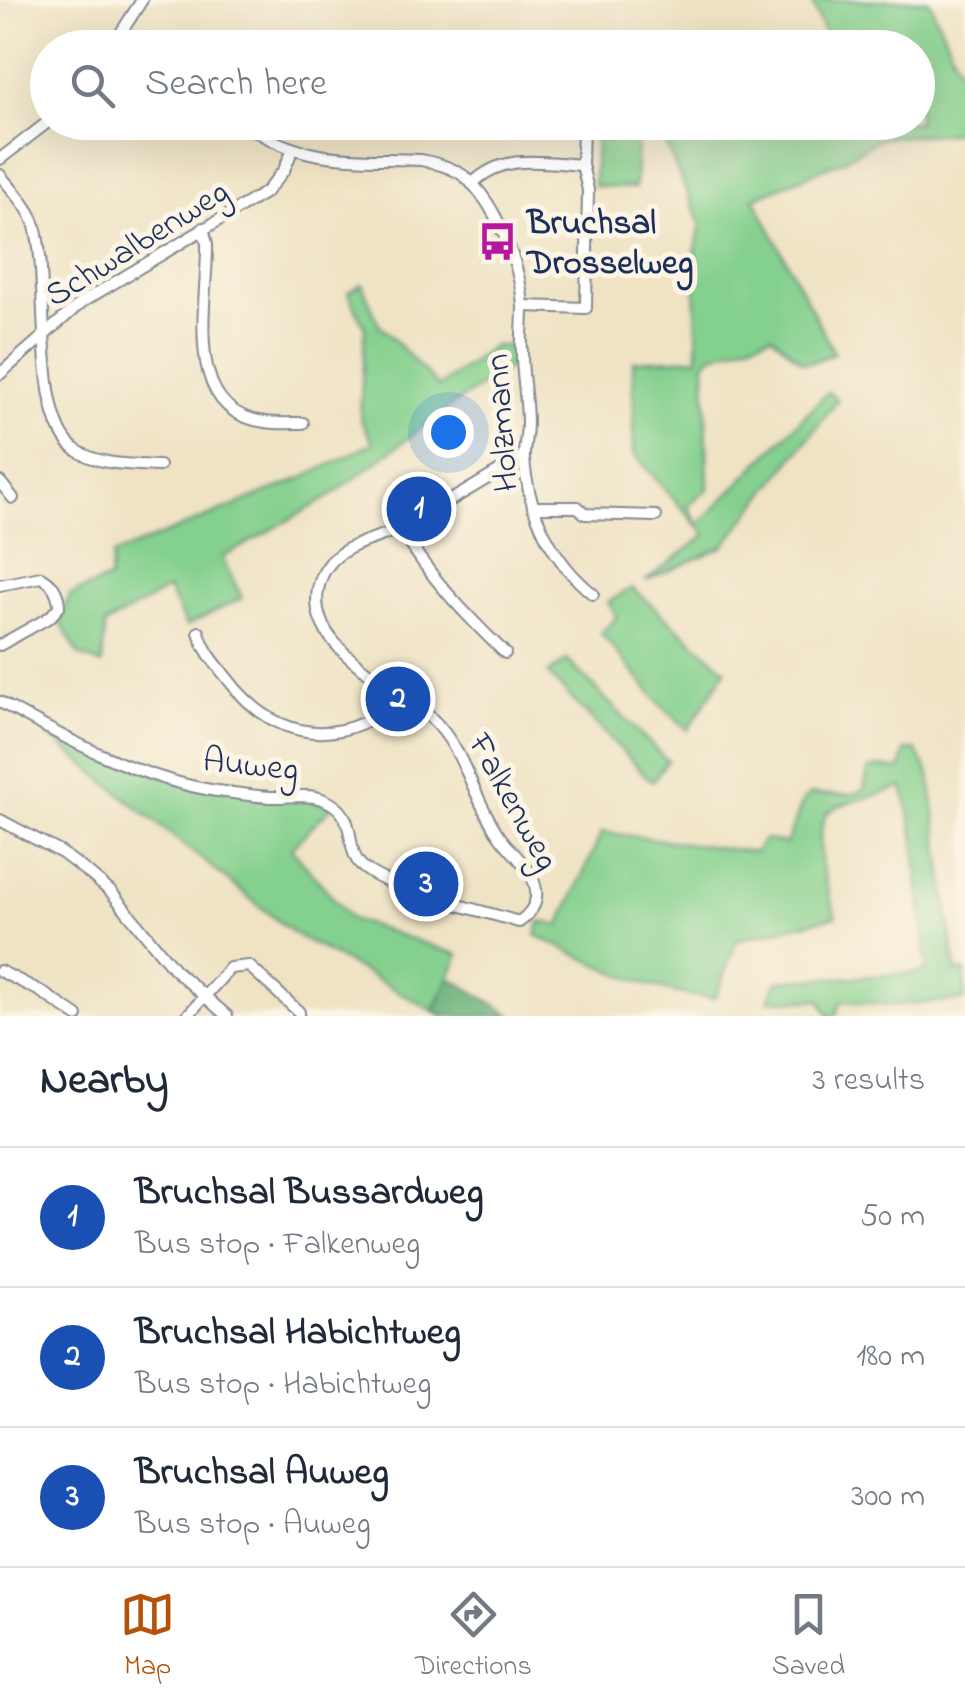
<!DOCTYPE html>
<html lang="en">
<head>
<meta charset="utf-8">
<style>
	body { margin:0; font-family:"Indie Flower",sans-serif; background:#f2f2f3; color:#1f2937 }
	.you { position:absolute; left:448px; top:432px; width:35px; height:35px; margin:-25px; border:8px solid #fff; border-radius:50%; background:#1a73e8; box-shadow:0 0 0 15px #1a73e833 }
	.badge { display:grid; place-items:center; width:65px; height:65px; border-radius:50%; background:#b45309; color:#fff; font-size:32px; font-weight:700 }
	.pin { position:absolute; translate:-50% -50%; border:5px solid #fff; box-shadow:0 2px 10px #0006 }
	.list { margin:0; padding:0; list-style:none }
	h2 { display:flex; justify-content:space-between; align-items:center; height:130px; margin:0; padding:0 40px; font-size:42px }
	h2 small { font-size:32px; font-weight:400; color:#747a83 }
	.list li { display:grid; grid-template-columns:65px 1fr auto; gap:30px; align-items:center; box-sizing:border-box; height:140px; padding:0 40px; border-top:2px solid #e0e1e3 }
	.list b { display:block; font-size:38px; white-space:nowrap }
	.list p { margin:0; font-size:32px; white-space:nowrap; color:#747a83 }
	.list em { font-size:32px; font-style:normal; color:#747a83 }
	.icon { flex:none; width:55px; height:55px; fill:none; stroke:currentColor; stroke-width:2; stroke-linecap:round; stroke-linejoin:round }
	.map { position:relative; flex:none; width:965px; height:1016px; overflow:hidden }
	.search { position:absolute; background:#fff; box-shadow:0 10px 40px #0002; left:30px; right:30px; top:30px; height:110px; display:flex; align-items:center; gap:25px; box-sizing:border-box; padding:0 35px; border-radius:55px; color:#747a83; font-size:38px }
	.sheet { height:550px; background:#fff }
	nav { display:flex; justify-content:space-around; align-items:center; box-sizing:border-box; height:140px; border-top:2px solid #e0e1e3; background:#fff; font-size:28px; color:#747a83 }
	nav a { display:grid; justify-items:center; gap:5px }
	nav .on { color:#b45309 }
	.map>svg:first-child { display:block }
</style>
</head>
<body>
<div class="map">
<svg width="965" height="1016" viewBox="0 0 965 1016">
	<rect width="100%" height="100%" fill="#fcf5e5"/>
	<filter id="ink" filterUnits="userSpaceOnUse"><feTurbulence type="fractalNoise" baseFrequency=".01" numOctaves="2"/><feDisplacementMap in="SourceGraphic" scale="20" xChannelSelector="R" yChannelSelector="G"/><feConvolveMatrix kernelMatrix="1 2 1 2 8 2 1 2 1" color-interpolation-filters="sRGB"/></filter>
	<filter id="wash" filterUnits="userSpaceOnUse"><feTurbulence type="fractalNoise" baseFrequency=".0048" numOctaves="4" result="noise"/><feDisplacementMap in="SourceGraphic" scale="40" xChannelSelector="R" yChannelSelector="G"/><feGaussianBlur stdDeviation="2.25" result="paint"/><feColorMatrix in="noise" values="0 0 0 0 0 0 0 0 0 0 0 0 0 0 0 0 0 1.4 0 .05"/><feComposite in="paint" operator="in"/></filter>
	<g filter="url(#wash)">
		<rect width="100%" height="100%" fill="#efe3c4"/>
		<g fill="#84d08e" stroke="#508076" stroke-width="2.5">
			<polygon points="811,0 929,0 965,82 965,132 880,138 844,160 754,198 834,353 813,362 802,362 772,335 711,356 705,363 708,489 688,506 698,525 828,392 838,400 723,547 645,581 706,535 634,454 633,361 698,358 694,258 701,224 656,123 847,122 857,126 858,123 918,122 918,48 830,47"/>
			<polygon points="596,138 637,139 635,188 594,186"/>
			<polygon points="362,284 378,323 439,387 493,346 514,346 515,364 452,405 331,496 222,558 242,598 186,626 168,589 105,625 102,665 79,655 59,620 70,595 109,579 113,555 303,478 373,443 360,418 365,328 348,292"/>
			<polygon points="632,588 726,670 688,730 660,704 601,633 617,617 608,602"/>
			<polygon points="567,660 667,761 652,782 548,674"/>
			<polygon points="51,731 178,782 334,804 291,848 351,919 459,955 434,1011 293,933 48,735"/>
			<path d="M905 750H916L930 776 956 972H965V1000L893 1005 842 1001 835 1016H829L820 1000H769L777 981C827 976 877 979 927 971L914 835 903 787 838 806 826 814C812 846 826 885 836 916L737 940 715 998C652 995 591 961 536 935L540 922 560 925 602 832 754 852 765 839 786 844 803 801 810 794 849 795 864 790 868 769 882 767 900 770Z"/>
		</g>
		<polygon fill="#6bb279" stroke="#43706c" stroke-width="2.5" points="449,977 513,1016 442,1016 434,1011"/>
	</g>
	<g filter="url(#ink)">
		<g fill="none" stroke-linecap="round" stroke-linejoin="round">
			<defs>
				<g id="minor">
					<polyline points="111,48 142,0"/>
					<polyline points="394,48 466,43 510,48"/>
					<path d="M243 122C299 165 354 157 421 160 436 163 452 167 464 176 496 202 521 267 523 307 523 323 521 338 522 354 522 377 527 400 527 423 527 436 523 449 524 461 529 513 552 561 593 594"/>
					<polyline points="0,159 48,122"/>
					<path d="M0 175C12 190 30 207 35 226 50 278 32 421 76 450 100 466 132 464 159 466"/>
					<path d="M472 184C503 153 541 162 582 165"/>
					<path d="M203 228 207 244C208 302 180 412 265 422 277 424 291 423 303 423"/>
					<polyline points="523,306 586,308 588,190 582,165 583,122"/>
					<polyline points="0,374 82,302 266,192 284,170 292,151"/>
					<polyline points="0,482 13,498"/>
					<polyline points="533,507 578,507 585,514 656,516"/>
					<path d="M401 529C429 577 465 614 505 653"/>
					<path d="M0 585 41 577C53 582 59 595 59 607L50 617 0 645"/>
					<path d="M199 632C204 651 215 663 227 678 275 742 340 750 402 698"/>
					<path d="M0 702C67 740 140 779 217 791 234 793 252 796 270 797 286 798 307 793 322 799 365 815 338 852 368 871 399 892 480 910 519 922 530 914 538 904 536 890 533 868 509 851 498 834 475 801 466 757 439 726 404 686 292 649 322 576 324 571 330 562 335 558 354 541 383 538 404 526 445 505 484 480 523 457"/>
					<polyline points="0,820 62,853 91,875 112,893 174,969 227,1016"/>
					<polyline points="0,971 40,991 77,1016"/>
					<polyline points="187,1016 230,968 249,966 299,1012"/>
				</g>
			</defs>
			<use href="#minor" stroke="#858991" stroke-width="14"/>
			<use href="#minor" stroke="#fff" stroke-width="10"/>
		</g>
	</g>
	<defs>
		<symbol id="bus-bare" viewBox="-9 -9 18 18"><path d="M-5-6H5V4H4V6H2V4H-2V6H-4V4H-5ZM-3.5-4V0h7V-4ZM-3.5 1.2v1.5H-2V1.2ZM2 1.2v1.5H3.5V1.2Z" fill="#b5179e" stroke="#fcf5e5" stroke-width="2.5" paint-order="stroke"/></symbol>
	</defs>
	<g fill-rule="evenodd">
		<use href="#bus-bare" x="470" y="214" width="55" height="55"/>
	</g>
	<g text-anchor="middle" stroke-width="10" stroke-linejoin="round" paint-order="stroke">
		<g font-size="35" font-weight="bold" fill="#1b2f5e" stroke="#fcf5e5" text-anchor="start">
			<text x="527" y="233">Bruchsal<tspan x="527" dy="40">Drosselweg</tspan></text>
		</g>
		<g font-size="35" fill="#1b2f5e" stroke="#fcf5e5">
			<text transform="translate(136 242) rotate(-32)" y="12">Schwalbenweg</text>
			<text transform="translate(500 423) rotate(-94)" y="12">Holzmann</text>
			<text transform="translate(251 763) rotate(6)" y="12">Auweg</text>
			<text transform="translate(515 801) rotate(61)" y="12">Falkenweg</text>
		</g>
	</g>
</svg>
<div class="you"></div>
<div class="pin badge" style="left:419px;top:509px;background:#1a4fb4">1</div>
<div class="pin badge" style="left:398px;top:699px;background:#1a4fb4">2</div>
<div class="pin badge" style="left:426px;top:884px;background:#1a4fb4">3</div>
<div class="search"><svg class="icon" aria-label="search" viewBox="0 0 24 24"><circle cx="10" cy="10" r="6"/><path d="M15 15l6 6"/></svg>Search here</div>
</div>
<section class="sheet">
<h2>Nearby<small>3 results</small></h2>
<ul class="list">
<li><span class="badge" style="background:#1a4fb4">1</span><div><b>Bruchsal Bussardweg</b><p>Bus stop · Falkenweg</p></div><em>50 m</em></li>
<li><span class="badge" style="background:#1a4fb4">2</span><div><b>Bruchsal Habichtweg</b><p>Bus stop · Habichtweg</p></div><em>180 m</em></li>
<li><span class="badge" style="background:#1a4fb4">3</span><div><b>Bruchsal Auweg</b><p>Bus stop · Auweg</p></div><em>300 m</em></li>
</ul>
</section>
<nav>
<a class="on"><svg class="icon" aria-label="map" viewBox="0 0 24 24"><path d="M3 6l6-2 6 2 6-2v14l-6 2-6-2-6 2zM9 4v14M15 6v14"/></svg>Map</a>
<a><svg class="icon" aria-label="directions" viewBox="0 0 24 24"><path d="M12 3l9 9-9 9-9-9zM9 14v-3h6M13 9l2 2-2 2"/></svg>Directions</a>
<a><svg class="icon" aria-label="saved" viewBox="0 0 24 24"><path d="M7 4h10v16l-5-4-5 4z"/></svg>Saved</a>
</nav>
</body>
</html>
